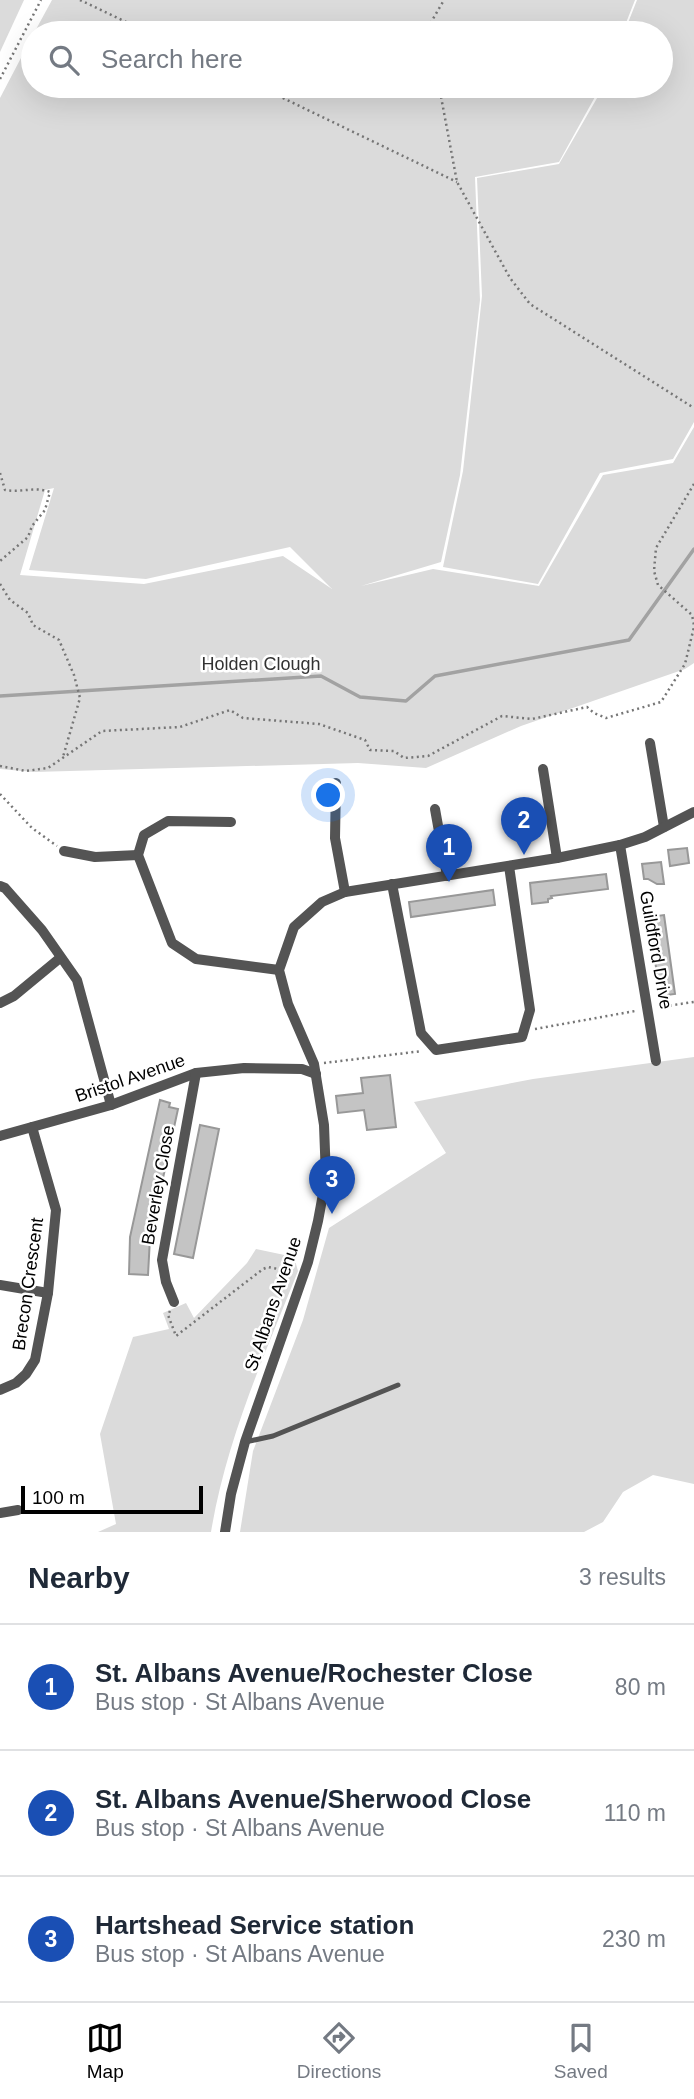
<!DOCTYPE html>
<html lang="en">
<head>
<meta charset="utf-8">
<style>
	body { margin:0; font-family:Helvetica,sans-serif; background:#f2f2f3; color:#1f2937 }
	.scale { position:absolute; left:21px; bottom:18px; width:182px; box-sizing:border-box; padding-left:7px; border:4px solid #000; border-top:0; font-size:19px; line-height:24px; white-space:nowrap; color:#000; -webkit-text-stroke:5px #fff; paint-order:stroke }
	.you { position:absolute; left:329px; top:796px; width:24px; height:24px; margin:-18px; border:5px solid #fff; border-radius:50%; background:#1a73e8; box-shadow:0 0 0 10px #1a73e833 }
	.badge { display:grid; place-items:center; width:46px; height:46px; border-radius:50%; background:#000; color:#fff; font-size:23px; font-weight:700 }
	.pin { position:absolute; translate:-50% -58px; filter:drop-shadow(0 2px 4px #0008) }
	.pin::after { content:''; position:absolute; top:37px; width:24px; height:21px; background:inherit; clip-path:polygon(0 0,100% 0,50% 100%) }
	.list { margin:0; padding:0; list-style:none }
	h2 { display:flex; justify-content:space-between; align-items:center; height:91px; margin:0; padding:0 28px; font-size:30px }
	h2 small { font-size:23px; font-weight:400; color:#747a83 }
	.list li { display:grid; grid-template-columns:46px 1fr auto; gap:21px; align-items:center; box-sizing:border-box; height:126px; padding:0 28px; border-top:2px solid #e0e1e3 }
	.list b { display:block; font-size:26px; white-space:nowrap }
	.list p { margin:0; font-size:23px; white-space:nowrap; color:#747a83 }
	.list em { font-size:23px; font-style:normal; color:#747a83 }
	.icon { flex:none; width:38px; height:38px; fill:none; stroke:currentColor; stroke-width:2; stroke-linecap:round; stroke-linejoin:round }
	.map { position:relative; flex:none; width:694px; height:1532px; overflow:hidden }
	.search { position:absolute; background:#fff; box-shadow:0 7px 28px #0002; left:21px; right:21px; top:21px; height:77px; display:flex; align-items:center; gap:18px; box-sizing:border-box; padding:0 24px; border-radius:38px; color:#747a83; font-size:26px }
	.sheet { height:469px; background:#fff }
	nav { display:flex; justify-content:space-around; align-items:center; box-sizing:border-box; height:98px; border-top:2px solid #e0e1e3; background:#fff; font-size:19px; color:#747a83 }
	nav a { display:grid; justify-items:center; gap:4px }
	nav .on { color:#000 }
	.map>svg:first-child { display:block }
</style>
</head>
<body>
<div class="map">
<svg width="694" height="1532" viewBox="0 0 694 1532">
	<rect width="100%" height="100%" fill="#fff"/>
	<g fill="#dbdbdb" fill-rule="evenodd">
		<polygon points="0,0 24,0 0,52"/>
		<polygon points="52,0 635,0 622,33 34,33"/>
		<polygon points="637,0 694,0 694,422 673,459 600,473 538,584 443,567 463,471 482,296 477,178 559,164 604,86 661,86 661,33 624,33"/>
		<path d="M33 35V86H601L559 162 475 177 480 300 460 475 441 562 361 586 433 569 539 586 603 475 673 463 694 427V663L685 669 521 726 426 768 358 763 34 772 0 769V98ZM54 488 29 570 146 579 290 547 332 589 283 556 144 584 20 575 45 490Z"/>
		<polygon points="694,1057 694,1484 653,1475 623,1492 603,1522 584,1532 240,1532 253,1451 303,1320 329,1228 446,1153 414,1102 533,1079"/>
		<path d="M256 1249 294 1257 298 1271C264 1356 226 1441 211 1532H98L116 1524 100 1434 133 1337 169 1329 163 1313 186 1303 194 1318 247 1263Z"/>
	</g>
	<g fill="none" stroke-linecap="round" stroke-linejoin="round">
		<polyline stroke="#a2a2a2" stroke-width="3.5" points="0,696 321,676 360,697 406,701 435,676 629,640 694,549"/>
	</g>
	<g fill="#c4c4c4" stroke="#989898" stroke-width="2">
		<polygon points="687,848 689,863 670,866 668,850"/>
		<polygon points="661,862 664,884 657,884 648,879 644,879 642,864"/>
		<polygon points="606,874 608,889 551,896 552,898 548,899 548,902 532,904 530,883"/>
		<polygon points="493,890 495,905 411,917 409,902"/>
		<polygon points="664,915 675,994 660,996 649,917"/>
		<polygon points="390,1075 396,1127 367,1130 364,1110 338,1113 336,1096 363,1093 361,1078"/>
		<polygon points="160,1100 170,1103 169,1107 178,1109 150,1238 148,1275 129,1274 130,1237"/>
		<polygon points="200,1125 219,1129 193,1258 174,1254"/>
	</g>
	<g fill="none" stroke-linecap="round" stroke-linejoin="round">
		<g stroke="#767676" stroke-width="2.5" stroke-dasharray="2 3.5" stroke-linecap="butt">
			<polyline points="80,0 149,33"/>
			<polyline points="428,33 427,29 444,0"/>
			<polyline points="0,79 41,0"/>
			<polyline points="258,86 457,182"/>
			<polyline points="439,86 457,182 510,278 530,304 694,408"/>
			<path d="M0 473 5 490C21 493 35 486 50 492L45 510 32 526 28 537 0 561"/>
			<polyline points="694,484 656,548 654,571 658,585 692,615 694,625"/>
			<polyline points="0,584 10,600 28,613 33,625 59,640 74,675 80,698 63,757"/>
			<polyline points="0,766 26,771 48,768 102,731 180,727 230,710 243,718 319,724 365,740 370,750 394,751 404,758 428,756 502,716 532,719 587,707 594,713 606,718 661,702 685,664 694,627"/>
			<polyline points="0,794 32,828 57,846"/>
			<polyline points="659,1007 694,1002"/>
			<polyline points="535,1029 635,1011"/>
			<polyline points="324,1063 422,1051"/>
			<polyline points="170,1311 168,1315 176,1336 263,1269 268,1267 293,1272"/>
		</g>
		<polyline stroke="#545454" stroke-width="5" points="245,1442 273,1436 398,1385"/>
		<g stroke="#545454" stroke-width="10">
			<polyline points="650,743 664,827"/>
			<polyline points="543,769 557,858"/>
			<polyline points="336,783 335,838 345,892"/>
			<polyline points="435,809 447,876"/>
			<polyline points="231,822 168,821 144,835 138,855 172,943 196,959 279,970"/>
			<polyline points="620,845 656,1061"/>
			<polyline points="64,851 95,857 138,855"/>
			<polyline points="392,884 421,1033 436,1050 522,1037 530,1010 509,866"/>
			<polyline points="0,886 5,888 42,930 77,980 111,1105"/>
			<polyline points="0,1003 14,996 60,958"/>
			<polyline points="0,1136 111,1105 196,1073 244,1068 302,1069 316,1074"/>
			<polyline points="0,1285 48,1293"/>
			<polyline points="174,1302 166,1282 162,1260 196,1073"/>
			<polyline points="0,1390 16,1383 26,1374 35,1360 48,1293 56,1210 32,1127"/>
			<polyline points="0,1513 18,1510"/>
			<polyline points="225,1532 231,1494 245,1442 308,1262 318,1221 326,1178 324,1125 314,1064 288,1004 279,970 294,927 322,902 345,892 557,858 620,845 645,837 694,812"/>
		</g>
	</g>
	<g text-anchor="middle" stroke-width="5" stroke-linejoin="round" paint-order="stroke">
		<g font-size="18" fill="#323232" stroke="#fff">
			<text x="261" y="670">Holden Clough</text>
		</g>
		<g font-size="18" fill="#000" stroke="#fff">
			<text transform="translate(656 950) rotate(80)" y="6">Guildford Drive</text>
			<text transform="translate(130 1078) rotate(-19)" y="6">Bristol Avenue</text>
			<text transform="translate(158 1185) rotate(-80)" y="6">Beverley Close</text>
			<text transform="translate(28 1284) rotate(-82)" y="6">Brecon Crescent</text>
			<text transform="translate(273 1304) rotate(-71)" y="6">St Albans Avenue</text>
		</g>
	</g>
</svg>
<div class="scale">100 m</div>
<div class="you"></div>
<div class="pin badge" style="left:449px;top:882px;background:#1a4fb4">1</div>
<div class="pin badge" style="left:524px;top:855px;background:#1a4fb4">2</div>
<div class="pin badge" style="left:332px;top:1214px;background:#1a4fb4">3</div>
<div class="search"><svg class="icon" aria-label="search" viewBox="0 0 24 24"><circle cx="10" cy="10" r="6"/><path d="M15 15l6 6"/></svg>Search here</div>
</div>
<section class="sheet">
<h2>Nearby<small>3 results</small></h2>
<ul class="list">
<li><span class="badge" style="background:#1a4fb4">1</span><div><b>St. Albans Avenue/Rochester Close</b><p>Bus stop · St Albans Avenue</p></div><em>80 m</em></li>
<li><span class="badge" style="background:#1a4fb4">2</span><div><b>St. Albans Avenue/Sherwood Close</b><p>Bus stop · St Albans Avenue</p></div><em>110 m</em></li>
<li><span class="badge" style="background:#1a4fb4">3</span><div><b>Hartshead Service station</b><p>Bus stop · St Albans Avenue</p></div><em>230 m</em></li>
</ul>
</section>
<nav>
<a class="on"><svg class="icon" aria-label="map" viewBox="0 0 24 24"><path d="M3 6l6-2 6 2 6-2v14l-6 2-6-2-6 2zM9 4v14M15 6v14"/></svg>Map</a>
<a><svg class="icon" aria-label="directions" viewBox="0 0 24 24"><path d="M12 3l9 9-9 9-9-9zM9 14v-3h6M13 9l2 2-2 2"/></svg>Directions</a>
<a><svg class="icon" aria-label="saved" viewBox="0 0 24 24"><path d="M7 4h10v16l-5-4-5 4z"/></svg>Saved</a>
</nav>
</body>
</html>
